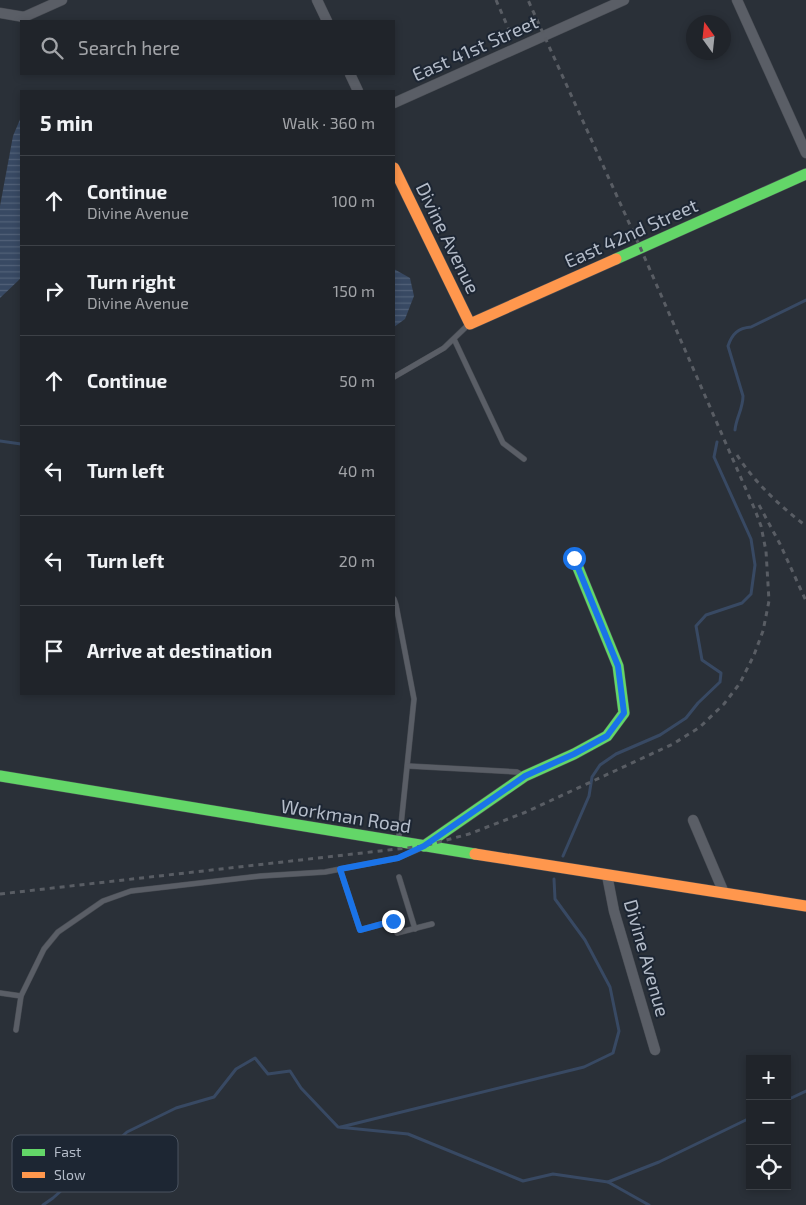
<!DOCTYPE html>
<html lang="en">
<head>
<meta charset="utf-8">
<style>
	body { margin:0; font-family:"Exo 2",sans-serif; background:#2d3036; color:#f1f3f6 }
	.controls { position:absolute; right:15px; bottom:15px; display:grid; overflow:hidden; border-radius:0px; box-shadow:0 2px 8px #0003 }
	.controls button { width:45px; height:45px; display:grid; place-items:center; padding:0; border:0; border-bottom:1px solid #3d4147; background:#20242a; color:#f1f3f6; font:25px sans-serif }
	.compass { position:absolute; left:686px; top:15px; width:45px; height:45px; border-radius:50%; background:#20242a; box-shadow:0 2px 8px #0003; rotate:345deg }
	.stop { position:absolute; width:15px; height:15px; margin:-11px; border:4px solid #1a73e8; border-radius:50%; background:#fff }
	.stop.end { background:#1a73e8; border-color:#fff; box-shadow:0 1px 5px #0008 }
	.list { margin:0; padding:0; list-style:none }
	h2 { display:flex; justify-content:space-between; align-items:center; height:65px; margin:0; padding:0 20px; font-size:21px }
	h2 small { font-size:16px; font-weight:400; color:#a2a4a8 }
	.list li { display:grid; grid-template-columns:32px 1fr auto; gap:15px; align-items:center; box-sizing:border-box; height:90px; padding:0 20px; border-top:1px solid #3d4147 }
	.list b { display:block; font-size:19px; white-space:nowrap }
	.list p { margin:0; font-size:16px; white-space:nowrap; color:#a2a4a8 }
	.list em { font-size:16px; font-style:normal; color:#a2a4a8 }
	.icon { flex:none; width:28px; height:28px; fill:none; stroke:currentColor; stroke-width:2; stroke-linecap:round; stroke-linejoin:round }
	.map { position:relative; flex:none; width:806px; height:1205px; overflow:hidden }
	.search { position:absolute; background:#20242a; box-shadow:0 2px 8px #0003; left:20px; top:20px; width:375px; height:55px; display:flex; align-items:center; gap:12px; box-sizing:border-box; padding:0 18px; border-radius:0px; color:#a2a4a8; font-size:19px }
	.panel { position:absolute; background:#20242a; box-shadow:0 2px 8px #0003; left:20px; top:90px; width:375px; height:605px; border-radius:0px }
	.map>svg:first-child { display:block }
</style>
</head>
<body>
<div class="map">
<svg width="806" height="1205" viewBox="0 0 806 1205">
	<defs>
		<pattern id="water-rules" width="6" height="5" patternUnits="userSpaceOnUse" patternTransform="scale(1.25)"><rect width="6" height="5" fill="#384963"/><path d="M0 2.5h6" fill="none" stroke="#526178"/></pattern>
	</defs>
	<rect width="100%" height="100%" fill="#2a3038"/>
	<g fill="url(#water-rules)">
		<polygon points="21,117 21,278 0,298 0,206 13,136"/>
		<polygon points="394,269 410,278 414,296 405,319 394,327"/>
	</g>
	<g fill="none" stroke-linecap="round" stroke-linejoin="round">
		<g stroke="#384963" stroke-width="3">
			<path d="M735 430C736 418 743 409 743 396L728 346C732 334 738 328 751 327L806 300"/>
			<polyline points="0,441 21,444"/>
			<polyline points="563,856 589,796 592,777 600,765 616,754 660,735 686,718 698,703 720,682 721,673 702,660 696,626 706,615 742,603 751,594 755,565 751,539 714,457 717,442"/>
			<polyline points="787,1100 806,1091"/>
			<polyline points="341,1127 584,1067 613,1053 619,1031 610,987 585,940 555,899 554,879"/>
			<polyline points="608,1182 659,1162 750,1118"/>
			<polyline points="43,1205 53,1198 127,1132 176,1108 214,1097 236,1069 255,1058 268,1074 290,1071 301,1088 338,1127 408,1134 523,1181 553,1174 608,1182 649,1205"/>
		</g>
		<defs>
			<g id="lane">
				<polyline points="454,339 503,443 524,459"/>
				<polyline points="394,377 444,348 469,324"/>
				<polyline points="394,599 396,605 414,699 401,825 398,840"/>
				<polyline points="408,766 517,772 524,776"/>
				<polyline points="340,869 360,930 393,921 397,933 432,924"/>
				<polyline points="399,877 415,929"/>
				<polyline points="0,993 21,996"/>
				<polyline points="16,1030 21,996 44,949 58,932 103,901 131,891 261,876 325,872 398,858 419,849"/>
			</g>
			<g id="street">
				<polyline points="317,0 327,21"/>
				<polyline points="737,0 806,153"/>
				<polyline points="0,13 24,17 62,0"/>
				<polyline points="350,74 358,91"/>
				<polyline points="394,103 624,0"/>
				<polyline points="693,820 724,893"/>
				<polyline points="607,875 614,911 655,1050"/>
			</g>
			<g id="fast">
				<polyline points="616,259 806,174"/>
				<polyline points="0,776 475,854"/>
				<polyline points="424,846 525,776 574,754 607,736 624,713 618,666 574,558"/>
			</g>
			<g id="slow">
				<polyline points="394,168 470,324 616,259"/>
				<polyline points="475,854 806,906"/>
			</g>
		</defs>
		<use href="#lane" stroke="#484c53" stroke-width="6"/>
		<use href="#street" stroke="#484c53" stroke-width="11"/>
		<use href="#fast" stroke="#484c53" stroke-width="12"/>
		<use href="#slow" stroke="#484c53" stroke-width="12"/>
		<use href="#lane" stroke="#5a5e66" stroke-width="5"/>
		<use href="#street" stroke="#5a5e66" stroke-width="10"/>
		<use href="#fast" stroke="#63d668" stroke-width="11"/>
		<use href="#slow" stroke="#ff974d" stroke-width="11"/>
		<g stroke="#595d64" stroke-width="3" stroke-dasharray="5 5" stroke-linecap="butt">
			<polyline points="496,0 510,32"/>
			<path d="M737 455C755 483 780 506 806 526"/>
			<polyline points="759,505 780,544 806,601"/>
			<polyline points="0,894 424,846 469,834 526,812 673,744 700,727 724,704 740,683 754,655 763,631 769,601 766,551 761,526 755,510 640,247 528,0"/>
		</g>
	</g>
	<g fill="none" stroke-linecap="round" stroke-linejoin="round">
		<polyline stroke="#1a73e8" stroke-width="6" points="393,921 360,930 340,869 398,858 424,846 525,776 574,754 607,736 624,713 618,666 574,558"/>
	</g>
	<g text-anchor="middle" stroke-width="4" stroke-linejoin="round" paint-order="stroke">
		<g font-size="19" fill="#b4bcc9" stroke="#1d2633">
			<text transform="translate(475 48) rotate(-24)" y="7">East 41st Street</text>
			<text transform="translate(631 233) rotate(-24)" y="7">East 42nd Street</text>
			<text transform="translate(448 238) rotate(64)" y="7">Divine Avenue</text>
			<text transform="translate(346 816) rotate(9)" y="7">Workman Road</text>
			<text transform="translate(647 958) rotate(74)" y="7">Divine Avenue</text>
		</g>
	</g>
	<rect x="12" y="1135" width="166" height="57" rx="8" fill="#1d2633" stroke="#4a5360" stroke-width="1"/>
	<rect x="22" y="1149" width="23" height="7" fill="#63d668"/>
	<rect x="22" y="1172" width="23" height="6" fill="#ff974d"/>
	<g font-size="14" fill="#b4bcc9">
		<text x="54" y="1157">Fast</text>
		<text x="54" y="1180">Slow</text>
	</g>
</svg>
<div class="controls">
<button>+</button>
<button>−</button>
<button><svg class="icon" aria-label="locate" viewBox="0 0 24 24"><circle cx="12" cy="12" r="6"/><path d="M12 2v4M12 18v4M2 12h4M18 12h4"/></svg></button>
</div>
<svg class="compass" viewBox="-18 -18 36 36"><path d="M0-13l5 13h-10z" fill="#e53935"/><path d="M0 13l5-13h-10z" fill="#a2a4a8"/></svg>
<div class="stop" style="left:574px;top:558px"></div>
<div class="stop end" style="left:393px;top:921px"></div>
<div class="search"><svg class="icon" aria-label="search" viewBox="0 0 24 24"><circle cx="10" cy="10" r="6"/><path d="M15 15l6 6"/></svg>Search here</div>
<section class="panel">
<h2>5 min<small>Walk · 360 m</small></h2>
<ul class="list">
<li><svg class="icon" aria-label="ahead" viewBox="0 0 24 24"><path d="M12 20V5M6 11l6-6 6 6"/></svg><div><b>Continue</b><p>Divine Avenue</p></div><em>100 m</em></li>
<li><svg class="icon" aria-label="right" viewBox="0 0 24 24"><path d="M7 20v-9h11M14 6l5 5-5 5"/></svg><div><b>Turn right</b><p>Divine Avenue</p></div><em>150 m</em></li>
<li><svg class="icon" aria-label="ahead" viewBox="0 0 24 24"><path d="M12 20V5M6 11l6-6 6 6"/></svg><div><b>Continue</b></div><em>50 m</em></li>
<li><svg class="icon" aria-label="left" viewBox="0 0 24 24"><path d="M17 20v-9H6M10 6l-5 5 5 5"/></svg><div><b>Turn left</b></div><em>40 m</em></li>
<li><svg class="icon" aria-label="left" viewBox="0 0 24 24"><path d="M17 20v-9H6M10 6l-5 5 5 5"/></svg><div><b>Turn left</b></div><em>20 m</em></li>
<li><svg class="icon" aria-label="arrive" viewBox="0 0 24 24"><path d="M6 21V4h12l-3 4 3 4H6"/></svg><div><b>Arrive at destination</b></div></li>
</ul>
</section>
</div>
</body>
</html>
